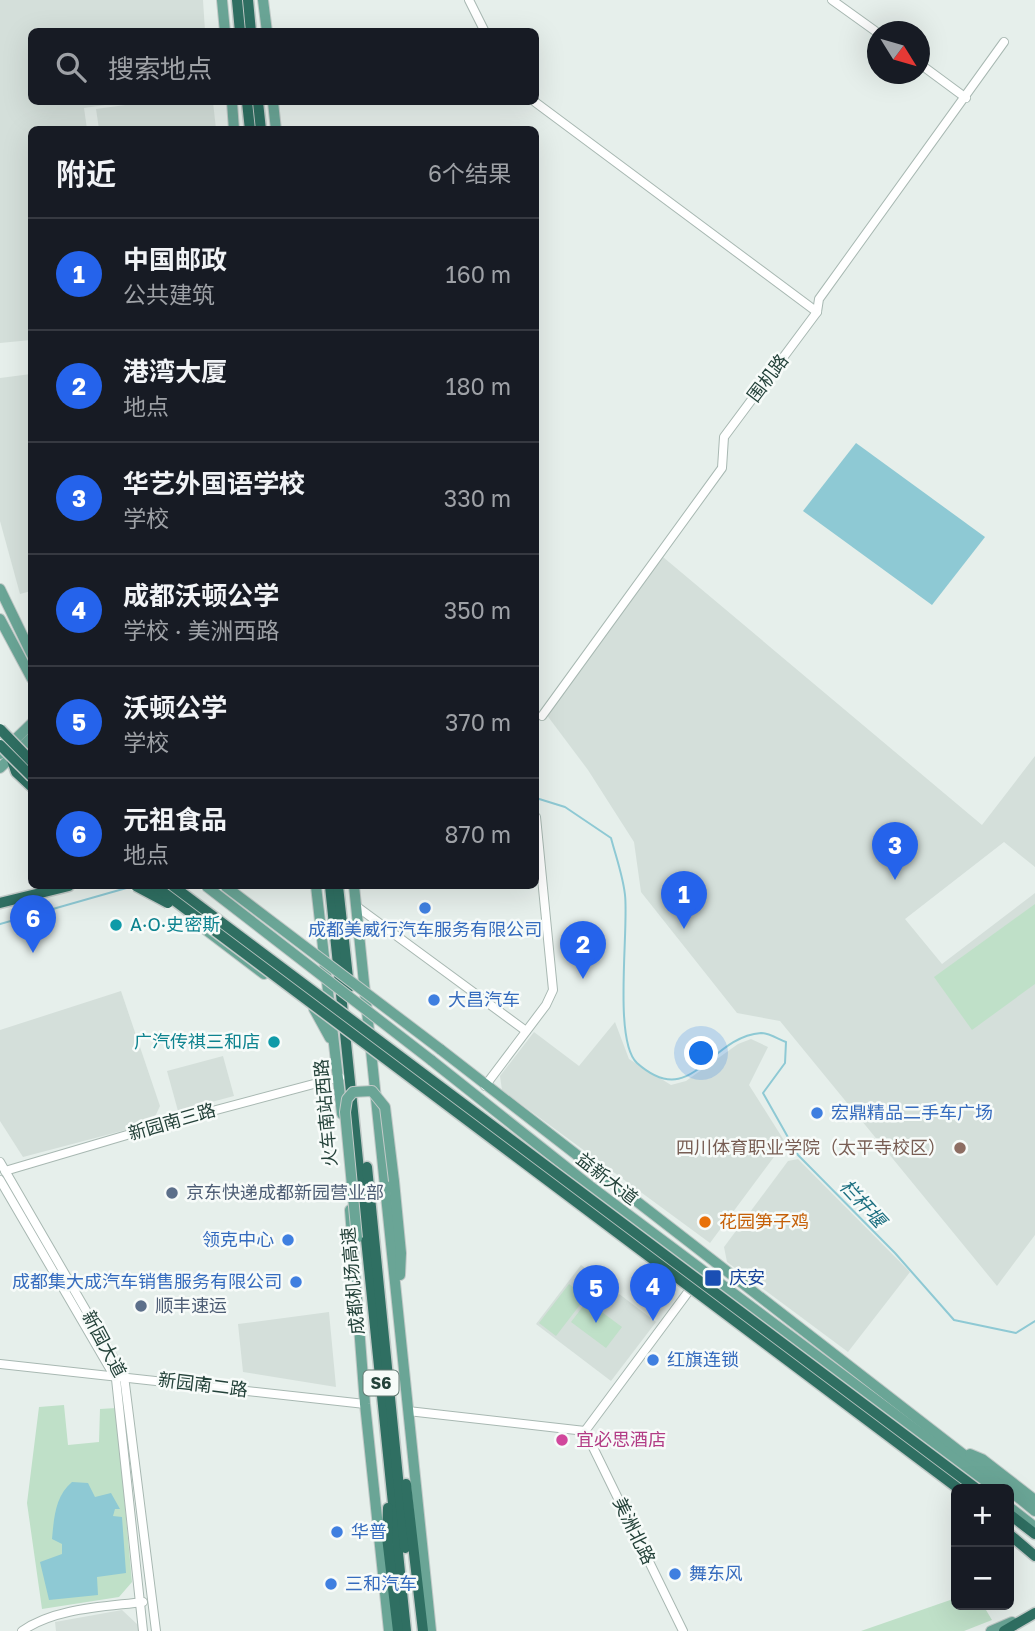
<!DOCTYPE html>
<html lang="zh">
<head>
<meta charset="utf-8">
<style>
	body { margin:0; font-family:"Golos Text","Noto Sans SC",sans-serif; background:#242831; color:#f1f3f6 }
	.controls { position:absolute; right:21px; bottom:21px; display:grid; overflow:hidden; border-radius:10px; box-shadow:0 7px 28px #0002 }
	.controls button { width:63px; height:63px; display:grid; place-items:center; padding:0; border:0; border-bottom:2px solid #363941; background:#171b24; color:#f1f3f6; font:35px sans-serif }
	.compass { position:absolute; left:867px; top:21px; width:63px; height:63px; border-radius:50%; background:#171b24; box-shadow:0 7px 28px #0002; rotate:127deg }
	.you { position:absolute; left:702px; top:1054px; width:24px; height:24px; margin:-18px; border:5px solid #fff; border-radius:50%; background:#1a73e8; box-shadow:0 0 0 10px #1a73e833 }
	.badge { display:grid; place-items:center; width:46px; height:46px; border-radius:50%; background:#2563eb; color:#fff; font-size:23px; font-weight:700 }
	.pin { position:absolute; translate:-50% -58px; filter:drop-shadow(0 2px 4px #0008) }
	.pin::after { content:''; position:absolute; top:37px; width:24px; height:21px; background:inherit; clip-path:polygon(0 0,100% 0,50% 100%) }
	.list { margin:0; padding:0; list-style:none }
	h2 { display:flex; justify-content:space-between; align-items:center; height:91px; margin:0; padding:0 28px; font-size:30px }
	h2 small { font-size:23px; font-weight:400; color:#9ea1a6 }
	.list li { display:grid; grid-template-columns:46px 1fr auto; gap:21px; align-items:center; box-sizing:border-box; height:112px; padding:0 28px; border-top:2px solid #363941 }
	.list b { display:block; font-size:26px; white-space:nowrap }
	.list p { margin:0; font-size:23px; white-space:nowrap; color:#9ea1a6 }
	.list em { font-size:23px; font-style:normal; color:#9ea1a6 }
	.icon { flex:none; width:38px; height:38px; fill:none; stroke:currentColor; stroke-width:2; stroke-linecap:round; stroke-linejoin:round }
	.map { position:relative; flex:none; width:1035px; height:1631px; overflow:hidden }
	.search { position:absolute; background:#171b24; box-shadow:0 7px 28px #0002; left:28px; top:28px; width:511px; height:77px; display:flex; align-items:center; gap:18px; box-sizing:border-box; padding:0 24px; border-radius:10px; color:#9ea1a6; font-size:26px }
	.panel { position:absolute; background:#171b24; box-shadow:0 7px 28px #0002; left:28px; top:126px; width:511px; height:763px; border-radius:10px }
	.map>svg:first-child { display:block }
</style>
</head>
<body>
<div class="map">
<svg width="1035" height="1631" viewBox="0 0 1035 1631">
	<rect width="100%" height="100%" fill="#e6efeb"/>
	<g fill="#d4dfda">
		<polygon points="0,0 203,0 205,31 32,32 32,102 126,102 84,108 87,129 32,130 31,340 0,343"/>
		<polygon points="147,102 213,102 216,129 99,129 96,109"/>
		<polygon points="31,374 31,591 20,594 0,521 0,378"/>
		<polygon points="663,557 982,825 1035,756 1035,867 1004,842 905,919 942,964 1035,893 1035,1235 997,1286 780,1021 737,1013 641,892 634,842 588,770 546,714"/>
		<polygon points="121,991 160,1106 152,1123 23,1157 0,1121 0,1030"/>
		<polygon points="615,1022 629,1059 671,1085 686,1081 738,1044 751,1039 768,1047 749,1085 785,1142 710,1243 502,1090 500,1076 534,1032 579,1066"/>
		<polygon points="223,1056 234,1096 178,1111 167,1071"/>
		<polygon points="798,1159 910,1272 848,1352 727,1262 724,1247 788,1161"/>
		<polygon points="581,1265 656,1322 611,1381 536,1324"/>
		<polygon points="329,1312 336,1387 243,1372 238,1324"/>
		<polygon points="122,1610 138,1625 138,1631 56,1631 55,1622"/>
	</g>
	<g fill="#bfe0c8">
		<polygon points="1035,904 1035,984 972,1030 934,977"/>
		<polygon points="569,1284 586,1297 556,1336 539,1323"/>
		<polygon points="587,1301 622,1327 606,1348 571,1322"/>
		<polygon points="64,1405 68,1445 99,1442 100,1409 116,1408 132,1582 119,1597 42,1609 27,1503 39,1407"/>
		<polygon points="956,1598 956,1605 983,1605 992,1620 964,1631 861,1631"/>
	</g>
	<g fill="#8ec9d4">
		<polygon points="856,443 985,537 932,605 803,511"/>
		<path d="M72 1482 88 1483 95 1497 111 1493 120 1509H115L113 1516 122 1517 126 1573 97 1577 98 1595 49 1600 40 1562 62 1554V1544L52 1539C54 1518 55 1496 72 1482Z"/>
	</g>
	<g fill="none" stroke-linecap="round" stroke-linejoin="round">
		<g stroke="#8ec9d4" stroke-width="2">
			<path d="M536 798 565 807 611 838C616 857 623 876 625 895 629 929 613 1041 637 1063 692 1112 708 1037 761 1033 769 1033 778 1039 786 1042L785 1063 763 1093 798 1155 895 1253 954 1320 1016 1333 1035 1321"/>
			<polyline points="0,924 130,887"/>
		</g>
		<defs>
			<g id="minor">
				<polyline points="469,0 485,32"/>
				<polyline points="832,0 878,33"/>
				<polyline points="920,64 966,98"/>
				<polyline points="535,102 817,312"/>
				<polyline points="542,716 722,468 724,437 817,312 819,299 1004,42"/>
				<polyline points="356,906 526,1031"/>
				<polyline points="485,1086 546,1005 553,990 536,817"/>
				<polyline points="0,1162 124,1376 156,1631"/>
				<polyline points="5,1171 171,1122 340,1077"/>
				<polyline points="0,1180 116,1379 143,1631"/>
				<polyline points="0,1364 365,1404"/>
				<polyline points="408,1411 585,1431"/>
				<polyline points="585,1431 683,1631"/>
				<polyline points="585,1431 694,1284"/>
				<path d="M22 1631C55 1608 103 1607 143 1602"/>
			</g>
			<g id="major">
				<polyline points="222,0 225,32"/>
				<polyline points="263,0 267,32"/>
				<polyline points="232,102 234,130"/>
				<polyline points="273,102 276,130"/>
				<polyline points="0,589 32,655"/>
				<polyline points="0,619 32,679"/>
				<polyline points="0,754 32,723"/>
				<polyline points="0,768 32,737"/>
				<polyline points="316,886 342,1114"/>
				<polyline points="354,886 431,1631"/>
				<polyline points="206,930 264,974"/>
				<polyline points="314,1009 330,1038"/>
				<polyline points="440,1049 1008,1489"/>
				<polyline points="431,1060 590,1186 995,1489"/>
				<polyline points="394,1181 401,1253 400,1275"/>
				<polyline points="350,1210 365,1404 389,1631"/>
				<polyline points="970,1454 982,1459 1035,1500"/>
				<polyline points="1009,1490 1035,1511"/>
				<polyline points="1009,1507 1035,1527"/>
				<polyline points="991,1631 1012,1622"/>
			</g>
			<g id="highway">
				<polyline points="237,0 240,32"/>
				<polyline points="248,0 251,32"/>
				<polyline points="247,102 250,130"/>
				<polyline points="258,102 261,130"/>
				<polyline points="11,757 16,772 32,787"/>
				<polyline points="330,886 406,1631"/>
				<polyline points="338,886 349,987"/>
				<polyline points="0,903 69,886"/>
				<polyline points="367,1167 405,1548"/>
				<polyline points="406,1484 423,1631"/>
				<polyline points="388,1508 387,1537 398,1631"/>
				<polyline points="1009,1514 1035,1534"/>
				<polyline points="1009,1534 1035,1556"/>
				<polyline points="1004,1631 1035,1613"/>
			</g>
		</defs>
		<use href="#minor" stroke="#a8b8b2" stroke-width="10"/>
		<use href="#major" stroke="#c2cac8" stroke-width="12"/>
		<use href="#highway" stroke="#c2cac8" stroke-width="13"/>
		<use href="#minor" stroke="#fff" stroke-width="8"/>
		<use href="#major" stroke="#6aa596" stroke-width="10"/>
		<use href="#highway" stroke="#2f6f62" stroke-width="10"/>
		<defs>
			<g id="major-bridge">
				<polyline points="206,886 431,1060"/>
				<polyline points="225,886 440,1049"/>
				<polyline points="357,1238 345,1112 347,1099 353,1092 372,1091 385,1107 394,1181"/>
			</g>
			<g id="highway-bridge">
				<polyline points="0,729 32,762"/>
				<polyline points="0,745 32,777"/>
				<polyline points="136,886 168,903"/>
				<polyline points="155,886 959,1489"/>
				<polyline points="173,886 977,1489"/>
			</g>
		</defs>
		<use href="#major-bridge" stroke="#c2cac8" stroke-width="12" stroke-linecap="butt"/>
		<use href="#highway-bridge" stroke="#c2cac8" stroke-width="13" stroke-linecap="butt"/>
		<use href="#major-bridge" stroke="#6aa596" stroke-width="10"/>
		<use href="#highway-bridge" stroke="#2f6f62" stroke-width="10"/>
	</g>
	<g fill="#3f7fe0" stroke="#f7fbf9" stroke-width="2.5">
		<circle cx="425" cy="908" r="7"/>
		<circle cx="434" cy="1000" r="7"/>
		<circle cx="817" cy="1113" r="7"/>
		<circle cx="288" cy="1240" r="7"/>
		<circle cx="296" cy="1282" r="7"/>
		<circle cx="653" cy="1360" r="7"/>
		<circle cx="337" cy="1532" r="7"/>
		<circle cx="675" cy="1574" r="7"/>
		<circle cx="331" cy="1584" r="7"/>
	</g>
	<g fill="#0f9aa8" stroke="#f7fbf9" stroke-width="2.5">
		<circle cx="116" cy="925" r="7"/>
		<circle cx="274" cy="1042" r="7"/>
	</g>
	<circle fill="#8d6e63" stroke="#f7fbf9" stroke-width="2.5" cx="960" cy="1148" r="7"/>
	<g fill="#5c6f8a" stroke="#f7fbf9" stroke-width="2.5">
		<circle cx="172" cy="1193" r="7"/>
		<circle cx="141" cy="1306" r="7"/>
	</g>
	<circle fill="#e8710a" stroke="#f7fbf9" stroke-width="2.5" cx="705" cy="1222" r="7"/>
	<rect fill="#1a4fb4" stroke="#f7fbf9" stroke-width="2.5" x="704" y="1269" width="18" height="18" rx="3.5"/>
	<circle fill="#d1479c" stroke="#f7fbf9" stroke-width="2.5" cx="562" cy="1440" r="7"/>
	<g text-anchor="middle" stroke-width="5" stroke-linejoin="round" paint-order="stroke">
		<rect fill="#f7fbf9" stroke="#637a73" stroke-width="2" x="363.5" y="1370.5" width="35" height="25" rx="5"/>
		<g font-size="16" font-weight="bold" fill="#24423a">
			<text x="381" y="1389">S6</text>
		</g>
		<g font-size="18" fill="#24423a" stroke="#f7fbf9">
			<text transform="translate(768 378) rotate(-53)" y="6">围机路</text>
			<text transform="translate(326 1113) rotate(-95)" y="6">火车南站西路</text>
			<text transform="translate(172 1122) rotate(-16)" y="6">新园南三路</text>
			<text transform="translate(607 1179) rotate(38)" y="6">益新大道</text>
			<text transform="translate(353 1281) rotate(-95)" y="6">成都机场高速</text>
			<text transform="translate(104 1344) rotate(62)" y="6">新园大道</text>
			<text transform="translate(203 1385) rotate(7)" y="6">新园南二路</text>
			<text transform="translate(634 1531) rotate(64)" y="6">美洲北路</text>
		</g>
		<g font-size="18" fill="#0d838f" stroke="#f7fbf9" text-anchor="start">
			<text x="130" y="931">A·O·史密斯</text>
			<text x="260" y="1048" text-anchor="end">广汽传祺三和店</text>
		</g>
		<g font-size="18" fill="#366cbe" stroke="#f7fbf9" text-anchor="start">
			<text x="425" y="936" text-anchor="middle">成都美威行汽车服务有限公司</text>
			<text x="448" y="1006">大昌汽车</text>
			<text x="831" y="1119">宏鼎精品二手车广场</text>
			<text x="274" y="1246" text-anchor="end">领克中心</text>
			<text x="282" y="1288" text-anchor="end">成都集大成汽车销售服务有限公司</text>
			<text x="667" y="1366">红旗连锁</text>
			<text x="351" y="1538">华普</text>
			<text x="689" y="1580">舞东风</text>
			<text x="345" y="1590">三和汽车</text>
		</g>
		<g font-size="18" fill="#785e54" stroke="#f7fbf9" text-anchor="end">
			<text x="946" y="1154">四川体育职业学院（太平寺校区）</text>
		</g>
		<g font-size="18" fill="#4e5e75" stroke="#f7fbf9" text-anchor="start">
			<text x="186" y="1199">京东快递成都新园营业部</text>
			<text x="155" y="1312">顺丰速运</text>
		</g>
		<g font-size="18" fill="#c56008" stroke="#f7fbf9" text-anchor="start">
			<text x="719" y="1228">花园笋子鸡</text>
		</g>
		<g font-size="18" fill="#164399" stroke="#f7fbf9" text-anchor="start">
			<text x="729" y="1284">庆安</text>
		</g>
		<g font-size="18" fill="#b23c85" stroke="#f7fbf9" text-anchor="start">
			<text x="576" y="1446">宜必思酒店</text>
		</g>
		<g font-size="19" font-style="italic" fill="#1c6f80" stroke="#f7fbf9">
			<text transform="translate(863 1203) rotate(47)" y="7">栏杆堰</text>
		</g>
	</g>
</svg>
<div class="controls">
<button>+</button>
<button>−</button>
</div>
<svg class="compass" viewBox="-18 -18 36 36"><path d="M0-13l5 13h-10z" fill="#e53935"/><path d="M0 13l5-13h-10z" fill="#9ea1a6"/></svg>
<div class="you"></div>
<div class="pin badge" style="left:684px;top:929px">1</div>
<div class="pin badge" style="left:583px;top:979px">2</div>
<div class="pin badge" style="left:895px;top:880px">3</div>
<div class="pin badge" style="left:653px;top:1321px">4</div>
<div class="pin badge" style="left:596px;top:1323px">5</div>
<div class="pin badge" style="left:33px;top:953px">6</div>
<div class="search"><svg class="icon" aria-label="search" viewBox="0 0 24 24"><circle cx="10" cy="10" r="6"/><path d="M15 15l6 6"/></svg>搜索地点</div>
<section class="panel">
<h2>附近<small>6个结果</small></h2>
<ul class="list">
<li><span class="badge">1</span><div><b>中国邮政</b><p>公共建筑</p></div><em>160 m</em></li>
<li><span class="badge">2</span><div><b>港湾大厦</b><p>地点</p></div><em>180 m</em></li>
<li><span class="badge">3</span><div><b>华艺外国语学校</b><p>学校</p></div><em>330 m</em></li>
<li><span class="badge">4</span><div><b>成都沃顿公学</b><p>学校 · 美洲西路</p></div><em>350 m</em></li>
<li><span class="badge">5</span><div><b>沃顿公学</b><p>学校</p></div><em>370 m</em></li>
<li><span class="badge">6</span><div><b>元祖食品</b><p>地点</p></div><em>870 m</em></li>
</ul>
</section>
</div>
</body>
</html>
